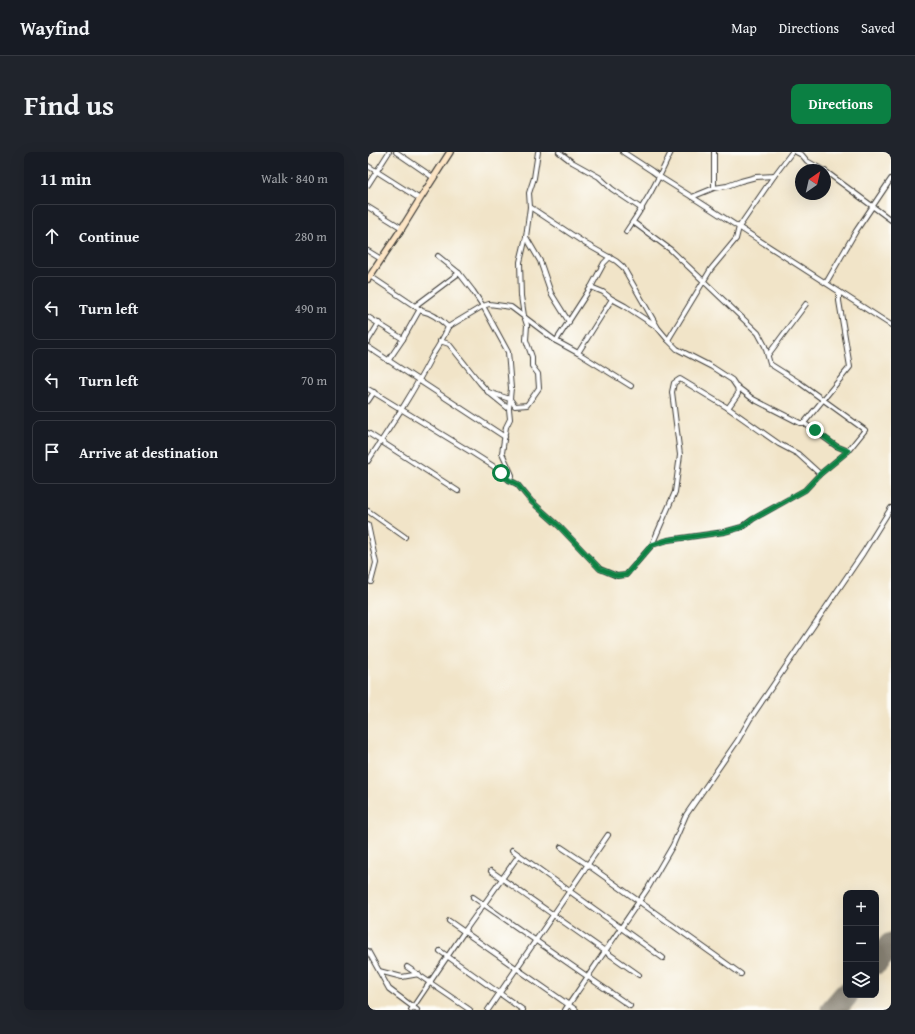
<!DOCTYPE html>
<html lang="en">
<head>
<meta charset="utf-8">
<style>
	body { margin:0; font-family:"Gentium Book Plus",serif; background:#20242c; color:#f1f3f6 }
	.controls { position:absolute; right:12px; bottom:12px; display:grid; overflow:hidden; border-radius:8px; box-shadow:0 4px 16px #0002 }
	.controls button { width:36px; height:36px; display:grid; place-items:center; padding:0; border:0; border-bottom:1px solid #363941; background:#171b24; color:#f1f3f6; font:20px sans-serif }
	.compass { position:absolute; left:427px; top:12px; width:36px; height:36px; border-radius:50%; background:#171b24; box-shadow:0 4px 16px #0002; rotate:34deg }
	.stop { position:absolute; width:12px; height:12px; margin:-9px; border:3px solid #0b8043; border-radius:50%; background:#fff }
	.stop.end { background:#0b8043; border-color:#fff; box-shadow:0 1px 4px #0008 }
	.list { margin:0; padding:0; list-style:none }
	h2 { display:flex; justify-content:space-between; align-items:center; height:52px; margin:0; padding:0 16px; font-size:17px }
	h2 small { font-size:13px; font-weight:400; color:#9ea1a6 }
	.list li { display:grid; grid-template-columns:26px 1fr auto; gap:12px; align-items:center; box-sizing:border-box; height:64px; margin:0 8px 8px; padding:0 8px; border:1px solid #363941; border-radius:8px }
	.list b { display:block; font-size:15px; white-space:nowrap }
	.list em { font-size:13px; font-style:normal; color:#9ea1a6 }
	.icon { flex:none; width:22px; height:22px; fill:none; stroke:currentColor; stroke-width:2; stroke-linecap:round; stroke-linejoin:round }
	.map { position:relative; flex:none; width:523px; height:858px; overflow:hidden; border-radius:8px }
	header { display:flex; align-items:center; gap:24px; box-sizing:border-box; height:56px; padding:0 20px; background:#171b24; border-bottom:1px solid #363941 }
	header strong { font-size:19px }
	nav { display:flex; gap:22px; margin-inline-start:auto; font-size:14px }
	.intro { display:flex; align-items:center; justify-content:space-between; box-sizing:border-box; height:96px; padding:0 24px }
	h1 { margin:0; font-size:28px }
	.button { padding:10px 18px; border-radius:8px; background:#0b8043; color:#fff; font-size:14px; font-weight:700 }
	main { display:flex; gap:24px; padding:0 24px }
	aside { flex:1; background:#171b24; border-radius:8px; box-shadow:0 4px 16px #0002 }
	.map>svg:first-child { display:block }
</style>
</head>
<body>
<header>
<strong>Wayfind</strong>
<nav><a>Map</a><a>Directions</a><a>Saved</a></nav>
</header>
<div class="intro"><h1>Find us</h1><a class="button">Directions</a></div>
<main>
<aside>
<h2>11 min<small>Walk · 840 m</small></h2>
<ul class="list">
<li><svg class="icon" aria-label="ahead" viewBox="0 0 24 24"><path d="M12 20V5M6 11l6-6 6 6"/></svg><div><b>Continue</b></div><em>280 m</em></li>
<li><svg class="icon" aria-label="left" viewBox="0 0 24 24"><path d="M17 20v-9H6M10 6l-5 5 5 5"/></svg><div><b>Turn left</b></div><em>490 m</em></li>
<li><svg class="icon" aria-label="left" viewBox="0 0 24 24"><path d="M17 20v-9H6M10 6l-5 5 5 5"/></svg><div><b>Turn left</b></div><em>70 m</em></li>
<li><svg class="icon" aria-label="arrive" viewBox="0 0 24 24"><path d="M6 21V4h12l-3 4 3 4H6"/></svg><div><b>Arrive at destination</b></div></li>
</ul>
</aside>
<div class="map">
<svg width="523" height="858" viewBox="0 0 523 858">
	<rect width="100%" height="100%" fill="#fdfcf7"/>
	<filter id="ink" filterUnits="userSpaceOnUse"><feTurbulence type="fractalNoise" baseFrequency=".025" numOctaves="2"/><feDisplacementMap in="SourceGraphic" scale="8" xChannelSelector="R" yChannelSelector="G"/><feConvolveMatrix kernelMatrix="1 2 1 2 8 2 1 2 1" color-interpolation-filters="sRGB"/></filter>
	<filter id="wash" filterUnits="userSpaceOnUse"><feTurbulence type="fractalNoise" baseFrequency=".012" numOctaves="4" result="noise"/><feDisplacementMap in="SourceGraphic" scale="16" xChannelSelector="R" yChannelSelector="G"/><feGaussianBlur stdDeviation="0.9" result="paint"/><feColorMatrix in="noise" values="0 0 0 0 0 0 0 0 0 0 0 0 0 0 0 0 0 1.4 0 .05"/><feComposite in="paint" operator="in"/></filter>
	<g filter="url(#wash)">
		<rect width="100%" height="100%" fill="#f1e4c8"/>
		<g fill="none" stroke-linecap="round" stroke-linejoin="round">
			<g stroke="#868072" stroke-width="25">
				<polyline points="508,810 523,793"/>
				<polyline points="465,858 478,843"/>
			</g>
		</g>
	</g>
	<g filter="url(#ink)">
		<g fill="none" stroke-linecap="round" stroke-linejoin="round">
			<defs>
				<g id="minor">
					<polyline points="28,0 66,26"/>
					<polyline points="170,0 166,26 161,41 162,55 158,85 172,109 183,141 201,170"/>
					<polyline points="191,0 204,10 231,25 244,37 274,57"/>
					<polyline points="255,0 284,19 292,25 324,45 523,173"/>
					<polyline points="428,0 434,3 439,9 455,18"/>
					<polyline points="0,14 52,47"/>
					<polyline points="457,19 523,68"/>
					<polyline points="0,33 21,0"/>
					<polyline points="346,36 346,0"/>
					<polyline points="324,45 346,36 359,34 373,29 388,25 406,24 424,0"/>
					<polyline points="0,55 34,76"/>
					<polyline points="162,55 218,92 248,109 255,115 290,176 300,188 309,197 344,215 364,228 368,234 385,247 432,271 436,271 482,215 471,149 471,140"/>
					<path d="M258 80C276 54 290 29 303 0"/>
					<polyline points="0,99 13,107"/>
					<polyline points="70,104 91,121 105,139 115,154 140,200 143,236 141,257 142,267 138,275 134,301 144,323 141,328"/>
					<polyline points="458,131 488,79 523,27"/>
					<polyline points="223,135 235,140 244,147 257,154 289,175"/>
					<polyline points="47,154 91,121"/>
					<polyline points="0,165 35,187"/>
					<polyline points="80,175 115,154 121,152 143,155 188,189 210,201 263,234"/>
					<polyline points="300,188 343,117 368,87 371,75 406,24"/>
					<polyline points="0,189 11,171"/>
					<polyline points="72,189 81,192 112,231 120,240 141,257"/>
					<polyline points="188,189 223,135 236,111 242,105"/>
					<polyline points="0,195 137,285"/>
					<polyline points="210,201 244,147"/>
					<polyline points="400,203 438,152"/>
					<polyline points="20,209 35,187 52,157"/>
					<polyline points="0,237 103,300 125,314 141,328 149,332 163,349 191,374 232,417 249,424 258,423 284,393 300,388 356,380 374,375 385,367 437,338 452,322 480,299 497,278 432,231 402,212 397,194 390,181 303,98 265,70"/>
					<polyline points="120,240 142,247 147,254 159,253 171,236 170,222 164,214 164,205 158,188 159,173 156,164 153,144 152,110 158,85"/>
					<polyline points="0,249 6,240"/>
					<polyline points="360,256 370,242 369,234"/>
					<polyline points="436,271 468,294 480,299"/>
					<polyline points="0,281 90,339"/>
					<path d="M0 309C23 274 45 241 64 204 70 195 76 185 80 175 72 167 64 161 54 159L2 124"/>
					<polyline points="0,359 37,385"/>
					<polyline points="0,373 8,411 3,430"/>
					<polyline points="284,393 307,340 312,303 304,240 306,231 312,227 360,256 411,292 430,302 452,322"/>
					<polyline points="193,695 220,713 373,822"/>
					<polyline points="144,698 295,806"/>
					<polyline points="123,719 271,823"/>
					<polyline points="105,745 262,854"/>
					<polyline points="81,769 208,858"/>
					<polyline points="0,799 21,837 49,858"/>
					<polyline points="72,799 155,858"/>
					<polyline points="39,815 102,858"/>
					<polyline points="11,819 34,825 51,822"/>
					<polyline points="43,858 96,780 151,703"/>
					<polyline points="120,858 240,683"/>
					<polyline points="197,858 280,736 305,693 318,663 370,588 382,567 495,401 523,356"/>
				</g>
				<polyline id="secondary" points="0,127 34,76 52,47 82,0"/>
			</defs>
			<use href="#minor" stroke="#3c3a36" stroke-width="6"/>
			<use href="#secondary" stroke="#3c3a36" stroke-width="8"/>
			<use href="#minor" stroke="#fff" stroke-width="4"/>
			<use href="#secondary" stroke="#fde5c5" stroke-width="5.5"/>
		</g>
	</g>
	<g fill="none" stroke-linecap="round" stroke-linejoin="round" filter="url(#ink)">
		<polyline stroke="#0b8043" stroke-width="5" points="133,321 141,328 149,332 163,349 191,374 232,417 249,424 258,423 284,393 300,388 356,380 374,375 385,367 437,338 452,322 480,299 468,294 447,278"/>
	</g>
</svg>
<div class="controls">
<button>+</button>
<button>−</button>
<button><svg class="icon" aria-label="layers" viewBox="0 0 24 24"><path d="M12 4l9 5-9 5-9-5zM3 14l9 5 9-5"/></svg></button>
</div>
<svg class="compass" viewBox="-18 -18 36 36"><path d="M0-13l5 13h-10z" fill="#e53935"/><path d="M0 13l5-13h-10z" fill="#9ea1a6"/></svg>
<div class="stop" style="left:133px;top:321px"></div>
<div class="stop end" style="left:447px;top:278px"></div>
</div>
</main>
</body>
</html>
